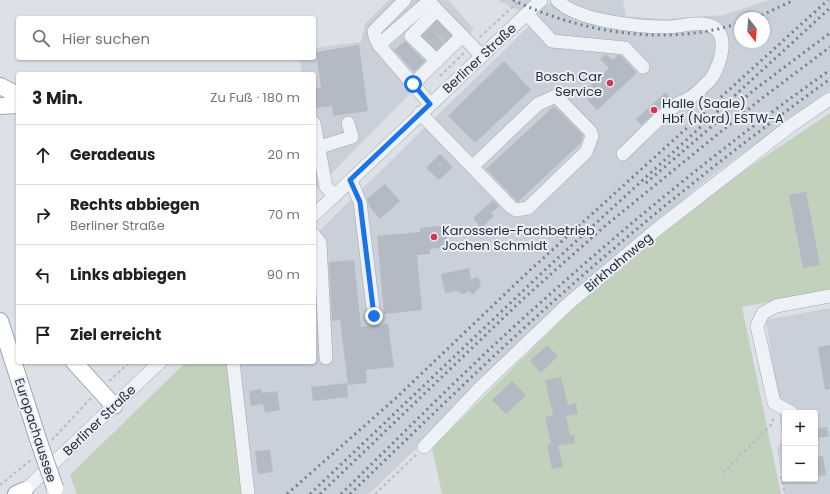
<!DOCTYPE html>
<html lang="de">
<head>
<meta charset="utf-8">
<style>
	body { margin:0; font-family:Poppins,sans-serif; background:#f2f2f2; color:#202124 }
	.controls { position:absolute; right:12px; bottom:12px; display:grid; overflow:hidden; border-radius:4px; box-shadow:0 1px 3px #0004 }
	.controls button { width:36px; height:36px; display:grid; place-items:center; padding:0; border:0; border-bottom:1px solid #e0e0e0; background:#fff; color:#202124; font:20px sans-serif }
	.compass { position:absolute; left:734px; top:12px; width:36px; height:36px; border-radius:50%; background:#fff; box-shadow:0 1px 3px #0004; rotate:163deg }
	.stop { position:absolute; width:12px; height:12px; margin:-9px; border:3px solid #1a73e8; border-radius:50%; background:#fff }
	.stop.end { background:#1a73e8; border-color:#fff; box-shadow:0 1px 4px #0008 }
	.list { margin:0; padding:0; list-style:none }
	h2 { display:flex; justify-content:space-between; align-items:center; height:52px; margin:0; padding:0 16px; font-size:17px }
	h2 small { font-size:13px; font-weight:400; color:#757577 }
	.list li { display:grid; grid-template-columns:26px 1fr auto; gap:12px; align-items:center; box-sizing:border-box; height:60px; padding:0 16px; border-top:1px solid #e0e0e0 }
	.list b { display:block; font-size:15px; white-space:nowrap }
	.list p { margin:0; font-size:13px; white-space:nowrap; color:#757577 }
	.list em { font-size:13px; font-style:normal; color:#757577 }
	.icon { flex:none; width:22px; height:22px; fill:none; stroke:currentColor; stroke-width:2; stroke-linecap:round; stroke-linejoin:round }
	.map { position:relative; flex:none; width:830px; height:494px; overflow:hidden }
	.search { position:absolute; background:#fff; box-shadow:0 1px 3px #0004; left:16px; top:16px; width:300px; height:44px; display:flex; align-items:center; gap:10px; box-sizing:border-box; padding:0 14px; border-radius:4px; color:#757577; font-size:15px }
	.panel { position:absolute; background:#fff; box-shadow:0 1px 3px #0004; left:16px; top:72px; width:300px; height:292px; border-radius:4px }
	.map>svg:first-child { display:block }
</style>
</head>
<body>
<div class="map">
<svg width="830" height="494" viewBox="0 0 830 494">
	<rect width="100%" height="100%" fill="#dce0e7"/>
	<g fill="#c9d0d9" fill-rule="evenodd">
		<polygon points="389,0 448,0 474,29 315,190 314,74 302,74 300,58 314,58 314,48 361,42 365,24"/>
		<path d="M497 0H536L548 5 557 0H623L626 16 664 19 724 15 769 0H830V90L710 177 590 280 369 494H248L233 362H314V236L536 19ZM740 18H764V42H740Z"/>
		<path d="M830 308V494H785L777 449 783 439 766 320ZM785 413H815V479H785Z"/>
	</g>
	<g fill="#c2d1bc">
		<polygon points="830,113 830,290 742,307 781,494 442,494 432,448 588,294 724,184"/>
		<polygon points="186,362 233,362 248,494 77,494 70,475"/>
	</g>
	<g fill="#b3bac4">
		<polygon points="430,28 444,43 437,50 422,36"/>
		<polygon points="405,41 425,61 414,72 394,50"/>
		<polygon points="359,45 368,111 333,116 332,106 314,108 314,88 321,88 316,52"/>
		<polygon points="605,54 613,60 618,55 621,56 637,73 597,110 582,94 609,68 600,59"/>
		<polygon points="504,61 531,90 475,143 448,116"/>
		<polygon points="666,92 671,99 641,125 636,119"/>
		<polygon points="554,106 583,135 581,143 518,202 486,169"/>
		<polygon points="440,154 453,167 439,180 426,168"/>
		<polygon points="385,184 400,201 380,219 369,206 367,199"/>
		<polygon points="806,192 820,265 803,268 789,195"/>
		<polygon points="493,200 499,206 491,213 494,216 481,228 473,218"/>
		<polygon points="445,225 448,247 430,249 430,254 417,255 422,310 384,314 377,236 420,232 420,228"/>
		<polygon points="354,260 361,327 388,324 394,367 366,370 367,383 348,385 340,320 332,321 329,262"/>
		<polygon points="469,268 471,279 478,277 481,286 472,295 470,291 463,294 456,291 445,293 441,274"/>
		<polygon points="547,345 558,356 541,373 530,361"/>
		<polygon points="830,345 830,389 825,390 818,347"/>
		<polygon points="561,377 568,405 576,403 578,414 566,416 570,435 574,435 575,443 558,446 563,467 552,469 547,445 551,444 545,417 553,415 545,380"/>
		<polygon points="512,381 526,395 506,414 492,400"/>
		<polygon points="347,383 348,397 313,401 311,387"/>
		<polygon points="261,389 262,393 277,391 280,410 265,413 263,404 251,406 249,391"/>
		<polygon points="827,427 829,436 815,439 815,429"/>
		<polygon points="270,450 273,472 258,474 255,451"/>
		<polygon points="823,456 826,475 815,477 815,457"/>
	</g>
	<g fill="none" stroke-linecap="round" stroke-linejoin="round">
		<g stroke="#b7bdc5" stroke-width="13" stroke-dasharray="13 6" stroke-linecap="butt">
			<polyline points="419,44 446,19"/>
			<polyline points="427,51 453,26"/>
		</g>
		<defs>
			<g id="minor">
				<path d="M557 0C576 21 639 27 667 27 680 27 696 21 709 25 732 32 720 67 710 80 704 86 696 94 690 98 685 101 680 102 676 105 657 119 640 138 623 154"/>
				<polyline points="527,14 552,41 625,48 643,67"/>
				<polyline points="379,45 375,37 374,31 405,0"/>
				<polyline points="437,61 411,36 437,10 482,56"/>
				<polyline points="413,84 462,36"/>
				<polyline points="430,104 379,45 429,1 437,10"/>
				<polyline points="420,113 511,207 516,210 528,208 586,152 592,136 590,131 556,96 538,104 472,167"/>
				<polyline points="314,123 326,187 335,196"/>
				<polyline points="320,147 352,137 348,123"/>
				<polyline points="351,181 360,202 374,316"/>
				<polyline points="314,215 541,0"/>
				<polyline points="314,235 320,243 326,358"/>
				<polyline points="233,362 248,493"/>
				<polyline points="792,413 774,403 757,326 763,313 776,306 830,296"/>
				<polyline points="424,447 480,388 568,304 656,230 790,126 830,99"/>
				<polyline points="21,494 160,362"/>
			</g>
			<g id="major">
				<polyline points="0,86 18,95"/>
				<polyline points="0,106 18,105"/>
				<polyline points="0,321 40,445"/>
				<polyline points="74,362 114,406"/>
				<polyline points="16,494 25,490"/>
			</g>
		</defs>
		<use href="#minor" stroke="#a1a7b1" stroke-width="14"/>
		<use href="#major" stroke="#9aa5b3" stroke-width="18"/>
		<g stroke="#b6bbc2" stroke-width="2" stroke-dasharray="3 3" stroke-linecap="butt">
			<polyline points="480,37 520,0"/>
			<polyline points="440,76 464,53"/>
			<polyline points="109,381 130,362"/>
			<polyline points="52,440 91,398"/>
			<polyline points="723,473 772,424 774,416"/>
			<polyline points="781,476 785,494"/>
			<polyline points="0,485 31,460"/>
			<polyline points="375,494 416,455"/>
		</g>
		<use href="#minor" stroke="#eef1f5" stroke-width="13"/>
		<use href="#major" stroke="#fff" stroke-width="16"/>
		<g stroke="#748091" stroke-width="3" stroke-dasharray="2 4" stroke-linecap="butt">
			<path d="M513 0C582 33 666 47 740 23"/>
			<polyline points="756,18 794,0"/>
			<polyline points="646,183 754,90 830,33"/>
			<polyline points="287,494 396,398 528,272 828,0"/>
			<polyline points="310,494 547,268 830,8"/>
			<polyline points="320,494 523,299 605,226 761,99 830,47"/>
			<path d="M341 494C406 431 470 365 538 305 631 221 728 142 830 70"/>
			<path d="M350 494C429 418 507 341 590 269 667 202 747 139 830 79"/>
		</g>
		<defs>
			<polyline id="major-bridge" points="40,445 55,488"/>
		</defs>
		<use href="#major-bridge" stroke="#9aa5b3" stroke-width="18" stroke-linecap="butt"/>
		<use href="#major-bridge" stroke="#fff" stroke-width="16"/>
	</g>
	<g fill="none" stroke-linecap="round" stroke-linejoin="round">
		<polyline stroke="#1a73e8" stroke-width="5" points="374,316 360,202 350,180 430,104 413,84"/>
	</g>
	<g fill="#d63754" stroke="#ebeff5" stroke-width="1.5">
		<circle cx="610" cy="83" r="4"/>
		<circle cx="654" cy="110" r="4"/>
		<circle cx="434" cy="237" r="4"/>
	</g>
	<g text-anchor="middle" stroke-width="4" stroke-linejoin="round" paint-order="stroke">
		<g font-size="13" fill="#252f3e" stroke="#ebeff5">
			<text transform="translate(479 58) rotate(-43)" y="5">Berliner Straße</text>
			<text transform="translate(618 262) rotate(-40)" y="5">Birkhahnweg</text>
			<text transform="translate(99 420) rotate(-44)" y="5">Berliner Straße</text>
			<text transform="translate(36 430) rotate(72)" y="5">Europachaussee</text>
		</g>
		<g font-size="13" fill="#252f3e" stroke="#ebeff5" text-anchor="start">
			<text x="602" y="81" text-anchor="end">Bosch Car<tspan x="602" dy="15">Service</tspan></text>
			<text x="662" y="108">Halle (Saale)<tspan x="662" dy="15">Hbf (Nord) ESTW-A</tspan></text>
			<text x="442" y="235">Karosserie-Fachbetrieb<tspan x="442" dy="15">Jochen Schmidt</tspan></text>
		</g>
	</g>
</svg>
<div class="controls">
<button>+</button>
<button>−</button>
</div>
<svg class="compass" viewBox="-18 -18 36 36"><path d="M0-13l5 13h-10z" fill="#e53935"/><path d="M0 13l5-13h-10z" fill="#757577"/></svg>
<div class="stop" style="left:413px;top:84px"></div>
<div class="stop end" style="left:374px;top:316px"></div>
<div class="search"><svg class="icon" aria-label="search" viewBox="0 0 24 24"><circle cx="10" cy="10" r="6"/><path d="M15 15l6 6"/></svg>Hier suchen</div>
<section class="panel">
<h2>3 Min.<small>Zu Fuß · 180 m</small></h2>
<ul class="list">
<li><svg class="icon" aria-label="ahead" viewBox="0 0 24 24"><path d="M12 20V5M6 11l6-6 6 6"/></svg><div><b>Geradeaus</b></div><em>20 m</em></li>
<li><svg class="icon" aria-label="right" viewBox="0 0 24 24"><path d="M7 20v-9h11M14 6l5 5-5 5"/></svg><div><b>Rechts abbiegen</b><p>Berliner Straße</p></div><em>70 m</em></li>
<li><svg class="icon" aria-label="left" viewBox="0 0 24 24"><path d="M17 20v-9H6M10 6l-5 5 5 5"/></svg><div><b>Links abbiegen</b></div><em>90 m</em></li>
<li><svg class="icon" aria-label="arrive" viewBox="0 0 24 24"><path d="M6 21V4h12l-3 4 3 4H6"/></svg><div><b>Ziel erreicht</b></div></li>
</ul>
</section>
</div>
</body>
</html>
